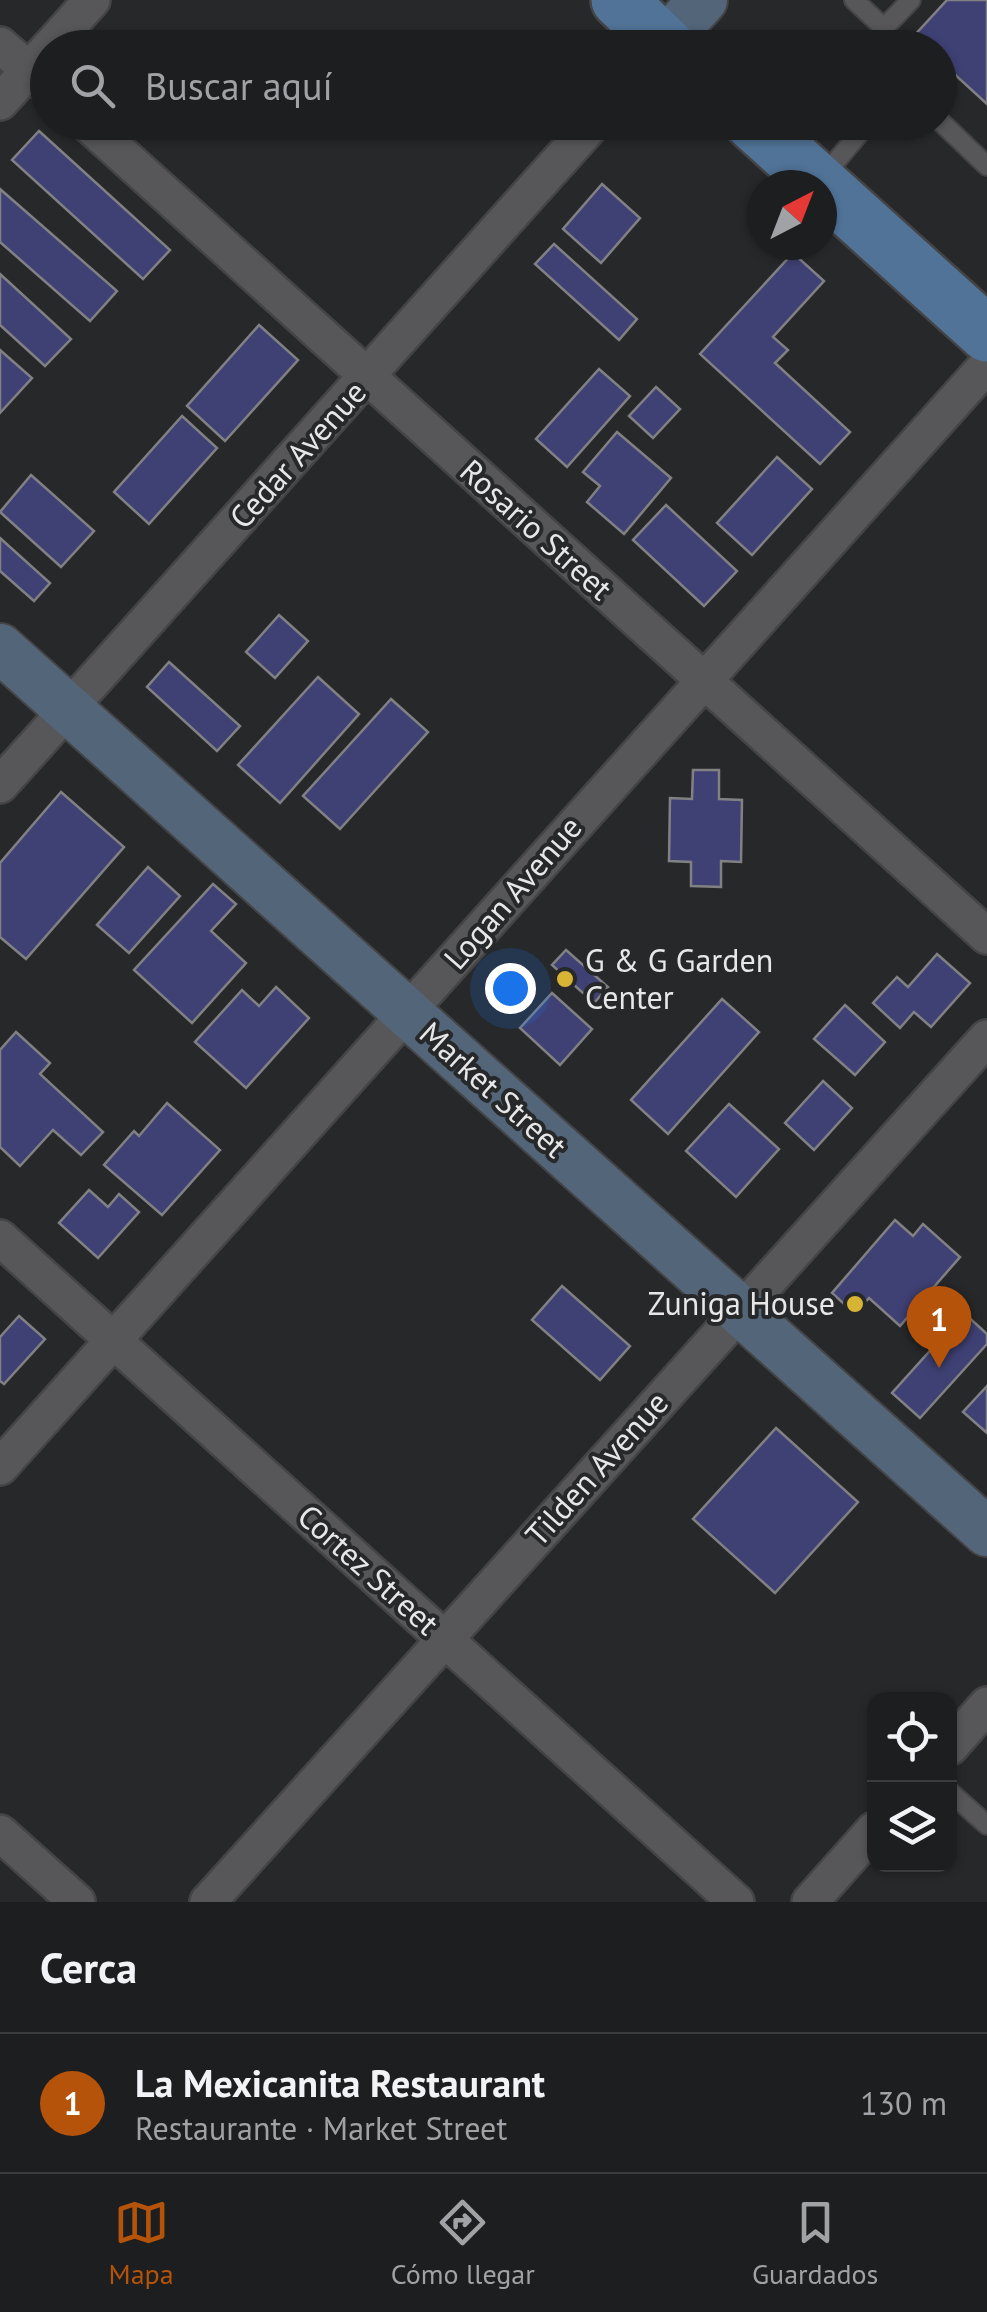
<!DOCTYPE html>
<html lang="es">
<head>
<meta charset="utf-8">
<style>
	body { margin:0; font-family:"PT Sans",sans-serif; background:#252729; color:#f1f3f6 }
	.controls { position:absolute; right:30px; bottom:30px; display:grid; overflow:hidden; border-radius:20px; box-shadow:0 2px 8px #0004 }
	.controls button { width:90px; height:90px; display:grid; place-items:center; padding:0; border:0; border-bottom:2px solid #3b3c3e; background:#1d1e20; color:#f1f3f6; font:50px sans-serif }
	.compass { position:absolute; left:747px; top:170px; width:90px; height:90px; border-radius:50%; background:#1d1e20; box-shadow:0 2px 8px #0004; rotate:42deg }
	.you { position:absolute; left:510px; top:988px; width:35px; height:35px; margin:-25px; border:8px solid #fff; border-radius:50%; background:#1a73e8; box-shadow:0 0 0 15px #1a73e833 }
	.badge { display:grid; place-items:center; width:65px; height:65px; border-radius:50%; background:#b45309; color:#fff; font-size:32px; font-weight:700 }
	.pin { position:absolute; translate:-50% -82px; filter:drop-shadow(0 2px 5px #0008) }
	.pin::after { content:''; position:absolute; top:52px; width:35px; height:30px; background:inherit; clip-path:polygon(0 0,100% 0,50% 100%) }
	.list { margin:0; padding:0; list-style:none }
	h2 { display:flex; justify-content:space-between; align-items:center; height:130px; margin:0; padding:0 40px; font-size:42px }
	h2 small { font-size:32px; font-weight:400; color:#a0a2a5 }
	.list li { display:grid; grid-template-columns:65px 1fr auto; gap:30px; align-items:center; box-sizing:border-box; height:140px; padding:0 40px; border-top:2px solid #3b3c3e }
	.list b { display:block; font-size:38px; white-space:nowrap }
	.list p { margin:0; font-size:32px; white-space:nowrap; color:#a0a2a5 }
	.list em { font-size:32px; font-style:normal; color:#a0a2a5 }
	.icon { flex:none; width:55px; height:55px; fill:none; stroke:currentColor; stroke-width:2; stroke-linecap:round; stroke-linejoin:round }
	.map { position:relative; flex:none; width:987px; height:1902px; overflow:hidden }
	.search { position:absolute; background:#1d1e20; box-shadow:0 2px 8px #0004; left:30px; right:30px; top:30px; height:110px; display:flex; align-items:center; gap:25px; box-sizing:border-box; padding:0 35px; border-radius:55px; color:#a0a2a5; font-size:38px }
	.sheet { height:270px; background:#1d1e20 }
	nav { display:flex; justify-content:space-around; align-items:center; box-sizing:border-box; height:140px; border-top:2px solid #3b3c3e; background:#1d1e20; font-size:28px; color:#a0a2a5 }
	nav a { display:grid; justify-items:center; gap:5px }
	nav .on { color:#b45309 }
	.map>svg:first-child { display:block }
</style>
</head>
<body>
<div class="map">
<svg width="987" height="1902" viewBox="0 0 987 1902">
	<rect width="100%" height="100%" fill="#27282a"/>
	<g fill="#3f4175" stroke="#818184" stroke-width="2.5">
		<polygon points="947,0 987,0 987,104 940,61 940,48 925,48 913,37"/>
		<polygon points="39,131 170,250 143,279 12,160"/>
		<polygon points="602,184 640,218 601,263 563,229"/>
		<polygon points="0,189 117,291 90,321 0,242"/>
		<polygon points="554,244 637,319 619,340 535,264"/>
		<polygon points="793,253 824,281 773,337 788,350 775,363 850,432 820,464 700,354"/>
		<polygon points="0,274 71,339 45,366 0,325"/>
		<polygon points="259,325 298,360 225,441 187,406"/>
		<polygon points="0,350 32,378 0,413"/>
		<polygon points="599,369 630,396 567,467 536,439"/>
		<polygon points="656,387 680,409 653,438 629,416"/>
		<polygon points="182,416 217,448 149,524 114,492"/>
		<polygon points="617,432 671,478 624,534 587,502 600,486 583,472"/>
		<polygon points="777,457 812,489 752,555 717,523"/>
		<polygon points="31,475 94,531 61,567 0,512"/>
		<polygon points="666,505 737,571 704,606 633,540"/>
		<polygon points="0,538 50,583 34,601 0,571"/>
		<polygon points="279,615 308,641 275,678 246,652"/>
		<polygon points="169,662 240,726 217,751 147,687"/>
		<polygon points="318,677 359,714 280,803 238,765"/>
		<polygon points="391,699 428,732 340,829 303,796"/>
		<polygon points="693,770 719,770 719,799 742,800 741,862 721,861 721,887 691,886 691,862 669,861 670,798 692,799"/>
		<polygon points="61,792 124,847 26,959 0,937 0,863"/>
		<polygon points="148,867 180,896 129,953 97,925"/>
		<polygon points="213,884 236,904 211,931 246,963 192,1023 134,970"/>
		<polygon points="566,950 608,987 594,1003 552,965"/>
		<polygon points="937,954 970,983 931,1027 914,1012 900,1028 873,1003 897,977 908,987"/>
		<polygon points="276,987 309,1018 246,1088 195,1042 242,990 259,1006"/>
		<polygon points="552,993 592,1029 560,1065 520,1028"/>
		<polygon points="722,999 759,1032 668,1134 631,1100"/>
		<polygon points="845,1005 885,1042 855,1075 814,1039"/>
		<polygon points="16,1032 50,1063 40,1074 103,1132 81,1155 53,1130 20,1166 0,1147 0,1050"/>
		<polygon points="823,1081 852,1108 814,1150 785,1123"/>
		<polygon points="167,1103 220,1150 162,1215 104,1165 134,1131 139,1136"/>
		<polygon points="729,1104 779,1149 736,1197 686,1151"/>
		<polygon points="89,1190 108,1207 119,1194 139,1212 98,1258 59,1223"/>
		<polygon points="895,1220 913,1236 923,1224 960,1257 900,1326 869,1298 855,1314 832,1293"/>
		<polygon points="562,1286 630,1346 600,1380 532,1320"/>
		<polygon points="964,1313 987,1334 987,1344 920,1418 892,1393"/>
		<polygon points="19,1316 45,1339 4,1384 0,1381 0,1337"/>
		<polygon points="987,1386 987,1433 963,1412"/>
		<polygon points="776,1428 858,1502 775,1593 693,1519"/>
	</g>
	<g fill="none" stroke-linecap="round" stroke-linejoin="round">
		<defs>
			<g id="lane">
				<polyline points="854,0 884,28"/>
				<polyline points="882,48 884,28 911,0"/>
				<polyline points="940,121 987,166"/>
				<polyline points="821,179 869,122"/>
				<polyline points="950,1792 987,1825"/>
			</g>
			<g id="street">
				<polyline points="0,45 48,87"/>
				<polyline points="49,48 92,0"/>
				<polyline points="0,102 48,49"/>
				<polyline points="86,122 987,936"/>
				<polyline points="0,785 594,122"/>
				<polyline points="0,1238 736,1902"/>
				<polyline points="0,1467 987,365"/>
				<polyline points="950,1747 987,1705"/>
				<polyline points="0,1833 77,1902"/>
				<polyline points="208,1902 987,1038"/>
				<polyline points="810,1902 874,1830"/>
			</g>
			<g id="secondary">
				<polyline points="664,43 703,0"/>
				<polyline points="0,648 987,1532"/>
			</g>
			<g id="primary">
				<polyline points="619,0 669,48"/>
				<polyline points="752,122 987,334"/>
			</g>
		</defs>
		<use href="#lane" stroke="#444446" stroke-width="22"/>
		<use href="#street" stroke="#444446" stroke-width="40"/>
		<use href="#secondary" stroke="#444446" stroke-width="52"/>
		<use href="#primary" stroke="#444446" stroke-width="60"/>
		<use href="#lane" stroke="#57575a" stroke-width="18"/>
		<use href="#street" stroke="#57575a" stroke-width="35"/>
		<use href="#secondary" stroke="#536579" stroke-width="48"/>
		<use href="#primary" stroke="#507397" stroke-width="55"/>
	</g>
	<g fill="#d7b434" stroke="#27282a" stroke-width="4">
		<circle cx="565" cy="979" r="10"/>
		<circle cx="855" cy="1304" r="10"/>
	</g>
	<g text-anchor="middle" stroke-width="8" stroke-linejoin="round" paint-order="stroke">
		<g font-size="32" fill="#e7e7e8" stroke="#27282a">
			<text transform="translate(298 455) rotate(-48)" y="11">Cedar Avenue</text>
			<text transform="translate(536 530) rotate(42)" y="11">Rosario Street</text>
			<text transform="translate(513 893) rotate(-49)" y="11">Logan Avenue</text>
			<text transform="translate(493 1090) rotate(42)" y="11">Market Street</text>
			<text transform="translate(597 1469) rotate(-48)" y="11">Tilden Avenue</text>
			<text transform="translate(368 1570) rotate(42)" y="11">Cortez Street</text>
		</g>
		<g font-size="32" fill="#e7e7e8" stroke="#27282a" text-anchor="start">
			<text x="585" y="972">G &amp; G Garden<tspan x="585" dy="37">Center</tspan></text>
			<text x="835" y="1315" text-anchor="end">Zuniga House</text>
		</g>
	</g>
</svg>
<div class="controls">
<button><svg class="icon" aria-label="locate" viewBox="0 0 24 24"><circle cx="12" cy="12" r="6"/><path d="M12 2v4M12 18v4M2 12h4M18 12h4"/></svg></button>
<button><svg class="icon" aria-label="layers" viewBox="0 0 24 24"><path d="M12 4l9 5-9 5-9-5zM3 14l9 5 9-5"/></svg></button>
</div>
<svg class="compass" viewBox="-18 -18 36 36"><path d="M0-13l5 13h-10z" fill="#e53935"/><path d="M0 13l5-13h-10z" fill="#a0a2a5"/></svg>
<div class="you"></div>
<div class="pin badge" style="left:939px;top:1368px">1</div>
<div class="search"><svg class="icon" aria-label="search" viewBox="0 0 24 24"><circle cx="10" cy="10" r="6"/><path d="M15 15l6 6"/></svg>Buscar aquí</div>
</div>
<section class="sheet">
<h2>Cerca<small></small></h2>
<ul class="list">
<li><span class="badge">1</span><div><b>La Mexicanita Restaurant</b><p>Restaurante · Market Street</p></div><em>130 m</em></li>
</ul>
</section>
<nav>
<a class="on"><svg class="icon" aria-label="map" viewBox="0 0 24 24"><path d="M3 6l6-2 6 2 6-2v14l-6 2-6-2-6 2zM9 4v14M15 6v14"/></svg>Mapa</a>
<a><svg class="icon" aria-label="directions" viewBox="0 0 24 24"><path d="M12 3l9 9-9 9-9-9zM9 14v-3h6M13 9l2 2-2 2"/></svg>Cómo llegar</a>
<a><svg class="icon" aria-label="saved" viewBox="0 0 24 24"><path d="M7 4h10v16l-5-4-5 4z"/></svg>Guardados</a>
</nav>
</body>
</html>
